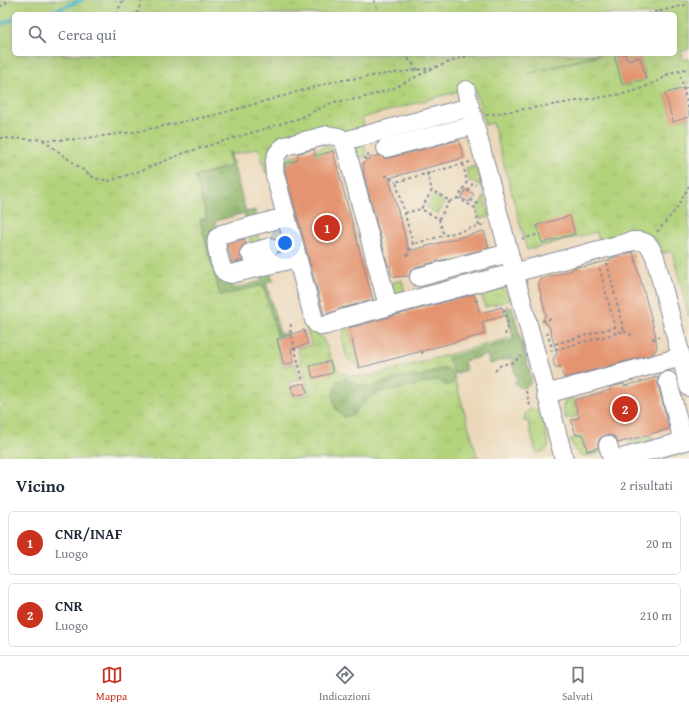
<!DOCTYPE html>
<html lang="it">
<head>
<meta charset="utf-8">
<style>
	body { margin:0; font-family:"Gentium Book Plus",serif; background:#f2f2f3; color:#1f2937 }
	.you { position:absolute; left:285px; top:243px; width:14px; height:14px; margin:-10px; border:3px solid #fff; border-radius:50%; background:#1a73e8; box-shadow:0 0 0 6px #1a73e833 }
	.badge { display:grid; place-items:center; width:26px; height:26px; border-radius:50%; background:#c8321e; color:#fff; font-size:13px; font-weight:700 }
	.pin { position:absolute; translate:-50% -50%; border:2px solid #fff; box-shadow:0 1px 4px #0006 }
	.list { margin:0; padding:0; list-style:none }
	h2 { display:flex; justify-content:space-between; align-items:center; height:52px; margin:0; padding:0 16px; font-size:17px }
	h2 small { font-size:13px; font-weight:400; color:#747a83 }
	.list li { display:grid; grid-template-columns:26px 1fr auto; gap:12px; align-items:center; box-sizing:border-box; height:64px; margin:0 8px 8px; padding:0 8px; border:1px solid #e0e1e3; border-radius:6px }
	.list b { display:block; font-size:15px; white-space:nowrap }
	.list p { margin:0; font-size:13px; white-space:nowrap; color:#747a83 }
	.list em { font-size:13px; font-style:normal; color:#747a83 }
	.icon { flex:none; width:22px; height:22px; fill:none; stroke:currentColor; stroke-width:2; stroke-linecap:round; stroke-linejoin:round }
	.map { position:relative; flex:none; width:689px; height:459px; overflow:hidden }
	.search { position:absolute; background:#fff; box-shadow:0 4px 16px #0002; left:12px; right:12px; top:12px; height:44px; display:flex; align-items:center; gap:10px; box-sizing:border-box; padding:0 14px; border-radius:6px; color:#747a83; font-size:15px }
	.sheet { height:196px; background:#fff }
	nav { display:flex; justify-content:space-around; align-items:center; box-sizing:border-box; height:56px; border-top:1px solid #e0e1e3; background:#fff; font-size:11px; color:#747a83 }
	nav a { display:grid; justify-items:center; gap:2px }
	nav .on { color:#c8321e }
	.map>svg:first-child { display:block }
</style>
</head>
<body>
<div class="map">
<svg width="689" height="459" viewBox="0 0 689 459">
	<defs>
		<pattern id="grass-tufts" width="24" height="20" patternUnits="userSpaceOnUse"><rect width="24" height="20" fill="#b2d37b"/><path d="M3 7l-1-3M5 7V3M7 7l1-3M15 17l-1-3M17 17v-4M19 17l1-3" fill="none" stroke="#98b56d"/></pattern>
		<pattern id="forest-crowns" width="20" height="18" patternUnits="userSpaceOnUse"><rect width="20" height="18" fill="#8db56b"/><path d="M2 6a3 3 0 1 1 6 0M12 15a3 3 0 1 1 6 0" fill="none" stroke="#72945b"/></pattern>
		<pattern id="garden-furrows" width="10" height="10" patternUnits="userSpaceOnUse"><rect width="10" height="10" fill="#b2d37b"/><path d="M-1 1l2-2M0 10L10 0M9 11l2-2" fill="none" stroke="#98b56d"/></pattern>
	</defs>
	<rect width="100%" height="100%" fill="#f7f3e8"/>
	<filter id="ink" filterUnits="userSpaceOnUse"><feTurbulence type="fractalNoise" baseFrequency=".025" numOctaves="2"/><feDisplacementMap in="SourceGraphic" scale="8" xChannelSelector="R" yChannelSelector="G"/><feConvolveMatrix kernelMatrix="1 2 1 2 8 2 1 2 1" color-interpolation-filters="sRGB"/></filter>
	<filter id="wash" filterUnits="userSpaceOnUse"><feTurbulence type="fractalNoise" baseFrequency=".012" numOctaves="4" result="noise"/><feDisplacementMap in="SourceGraphic" scale="16" xChannelSelector="R" yChannelSelector="G"/><feGaussianBlur stdDeviation="0.9" result="paint"/><feColorMatrix in="noise" values="0 0 0 0 0 0 0 0 0 0 0 0 0 0 0 0 0 1.4 0 .05"/><feComposite in="paint" operator="in"/></filter>
	<g filter="url(#wash)">
		<rect width="100%" height="100%" fill="#f4e9d5"/>
		<polygon fill="#ebd8ba" points="689,30 689,459 230,459 153,174 230,152 604,54 675,54 675,34"/>
		<g fill="url(#grass-tufts)" stroke="#66816c" fill-rule="evenodd">
			<path d="M0 0H689V49L681 51 683 60 689 59V83H688L689 87V317L672 251 663 253C651 220 624 233 599 240L596 232 527 250 493 123 485 125 475 88H470L362 118 365 129 286 140 269 172 266 173 259 148 231 155 230 152 228 153 231 166 195 176 207 219 200 221 220 295 263 285 277 335 288 332V335L275 339 283 366 295 363 300 379 289 382 294 398 309 394 297 348 311 345 306 327H310C341 345 318 384 374 375L513 337 514 340 449 358 478 459H0ZM14 14H675V54L667 56 666 54H625L627 60 640 57 646 78 622 85 614 54H604L528 74 599 54H14ZM680 89 688 118 673 121 665 94Z"/>
			<polygon points="364,143 367,156 356,159 356,154 358,147"/>
			<polygon points="325,147 332,148 333,151 315,156 314,150"/>
			<polygon points="297,155 298,160 282,165 289,157"/>
			<polygon points="256,234 258,235 261,247 252,249 249,236"/>
			<polygon points="402,280 405,293 399,293 394,290 391,283"/>
			<path d="M499 288C507 289 508 294 510 300L485 307 481 293Z"/>
			<polygon points="348,325 359,367 347,358 342,339 346,326"/>
			<polygon points="572,398 577,416 565,419 563,406 566,400"/>
			<path d="M531 409 537 410C542 414 550 441 548 447 545 452 541 453 536 452L528 421H524C524 415 525 412 531 409Z"/>
			<path d="M582 436 587 453 602 449 603 452C581 458 578 459 570 439Z"/>
			<polygon points="652,436 652,440 629,446 628,442"/>
			<polygon points="689,448 689,452 663,459 647,459"/>
		</g>
		<g fill="url(#forest-crowns)" stroke="#547264">
			<polygon points="230,152 246,212 255,210 255,216 247,222 244,213 215,221 233,289 262,281 260,272 270,273 274,280 266,282 280,334 277,335 263,285 220,296 200,220 207,218 195,176 231,166 228,153"/>
			<path d="M512 307 531 378 530 384 524 388C519 387 516 386 514 381L517 380 511 358 490 364 487 355 464 361 466 370 454 374 448 358 514 340 506 309Z"/>
			<path d="M447 368 454 377 453 383 447 386 438 380 414 386H406L399 390 385 391 372 395 352 415 344 417C331 407 331 396 337 381L345 378 354 382 360 386 371 387 398 378 410 376H421L436 370Z"/>
		</g>
		<g fill="url(#garden-furrows)" stroke="#66816c">
			<polygon points="476,166 482,187 473,181 470,182 466,169"/>
			<polygon points="433,195 445,202 438,214 426,207"/>
			<polygon points="484,196 490,217 480,219 477,207 479,206"/>
		</g>
		<g fill="none" stroke-linecap="round" stroke-linejoin="round">
			<g stroke="#48b5c4" stroke-width="3.5">
				<polyline points="46,14 82,0"/>
				<polyline points="0,24 14,19"/>
			</g>
		</g>
		<g id="blocks">
			<g fill="#e49470">
				<polygon points="614,54 625,54 627,60 640,57 646,79 622,85"/>
				<polygon points="689,87 689,117 673,122 665,93"/>
				<polygon points="459,140 464,158 389,178 409,251 484,231 489,248 416,267 411,270 409,276 394,277 391,274 390,265 388,266 364,175 363,163 370,158 379,155 384,158 389,158"/>
				<polygon points="314,149 315,156 333,151 373,300 342,308 324,315 285,170 285,164 298,160 297,154"/>
				<polygon points="465,190 474,194 469,202 461,198"/>
				<polygon points="570,216 575,234 542,243 537,225"/>
				<polygon points="245,239 246,243 242,246 240,251 240,256 243,260 232,263 227,244"/>
				<polygon points="633,252 655,332 657,348 653,354 564,378 560,366 555,368 553,359 557,354 549,326 546,324 544,318 546,315 538,283 540,279 572,270 573,268 581,266 583,267 611,260 610,258 612,258"/>
				<polygon points="474,294 480,313 502,307 504,316 482,322 485,334 359,368 349,328"/>
				<polygon points="304,330 308,344 291,349 294,362 284,365 277,339"/>
				<polygon points="330,361 333,373 313,378 310,366"/>
				<polygon points="658,377 658,384 669,429 618,443 615,437 610,435 606,435 600,438 598,443 598,448 587,451 583,434 576,435 571,420 579,418 574,400 610,390 610,387 624,384 625,386"/>
				<polygon points="305,383 307,393 294,396 291,386"/>
			</g>
		</g>
	</g>
	<g filter="url(#ink)">
		<use href="#blocks" fill-opacity="0" stroke="#888c9a" stroke-width="1"/>
		<g fill="none" stroke-linecap="round" stroke-linejoin="round">
			<defs>
				<g id="minor">
					<polyline points="466,90 470,107"/>
					<polyline points="344,141 470,107 564,459"/>
					<polyline points="386,148 475,125"/>
					<path d="M286 217 222 234 217 238C215 244 220 267 224 271 227 274 228 273 231 274L297 258"/>
					<polyline points="250,253 270,247"/>
					<polyline points="419,277 509,253"/>
					<path d="M388 306 344 141 339 137 328 135 285 146C274 153 273 163 275 175L314 320 317 324 322 326 327 325 345 318 633 241C647 240 650 245 655 257L689 387"/>
					<polyline points="668,381 683,441"/>
					<polyline points="546,394 681,357"/>
					<polyline points="608,445 612,459"/>
					<polyline points="618,459 689,440"/>
				</g>
			</defs>
			<use href="#minor" stroke="#888c9a" stroke-width="20"/>
			<g stroke="#888c9a" stroke-width="2" stroke-dasharray="3 3" stroke-linecap="butt">
				<polyline points="374,0 379,14"/>
				<polyline points="0,7 10,0"/>
				<polyline points="116,14 123,0"/>
				<polyline points="137,14 142,0"/>
				<polyline points="648,14 689,4"/>
				<polyline points="404,54 418,70"/>
				<polyline points="679,70 689,111"/>
				<polyline points="486,115 622,94 638,90 660,80 668,74 679,70 689,69"/>
				<polyline points="0,138 53,140 80,139 140,131 219,114 336,81 431,68"/>
				<polyline points="43,140 94,178 109,181 140,171 184,153 300,118 333,102 358,99 392,89 433,68 472,54"/>
				<polyline points="364,159 369,157 368,154 371,153"/>
				<polyline points="470,162 396,182 413,244 486,224"/>
				<polyline points="463,164 467,182 458,198 475,208 479,226"/>
				<polyline points="427,173 432,190 421,209 439,219 450,201 432,190"/>
				<polyline points="385,175 396,182"/>
				<polyline points="468,191 473,183 476,185"/>
				<polyline points="470,200 478,204 480,201"/>
				<polyline points="450,201 458,198"/>
				<polyline points="405,213 421,209"/>
				<polyline points="439,219 444,236"/>
				<polyline points="657,232 677,208 689,186"/>
				<polyline points="522,239 539,234"/>
				<polyline points="407,256 413,244"/>
				<polyline points="475,301 480,300"/>
				<polyline points="542,321 551,319"/>
				<polyline points="291,324 290,329 303,381"/>
				<polyline points="624,331 634,336"/>
				<polyline points="547,332 551,345 615,327 599,266"/>
				<polyline points="505,335 508,324 504,308 507,307"/>
				<polyline points="652,339 659,337"/>
				<polyline points="422,351 423,357"/>
				<polyline points="550,351 624,331 607,263"/>
				<polyline points="495,371 501,365 514,362 521,356"/>
				<polyline points="526,391 530,406"/>
			</g>
			<use href="#minor" stroke="#fff" stroke-width="18"/>
		</g>
	</g>
</svg>
<div class="you"></div>
<div class="pin badge" style="left:327px;top:228px">1</div>
<div class="pin badge" style="left:625px;top:409px">2</div>
<div class="search"><svg class="icon" aria-label="search" viewBox="0 0 24 24"><circle cx="10" cy="10" r="6"/><path d="M15 15l6 6"/></svg>Cerca qui</div>
</div>
<section class="sheet">
<h2>Vicino<small>2 risultati</small></h2>
<ul class="list">
<li><span class="badge">1</span><div><b>CNR/INAF</b><p>Luogo</p></div><em>20 m</em></li>
<li><span class="badge">2</span><div><b>CNR</b><p>Luogo</p></div><em>210 m</em></li>
</ul>
</section>
<nav>
<a class="on"><svg class="icon" aria-label="map" viewBox="0 0 24 24"><path d="M3 6l6-2 6 2 6-2v14l-6 2-6-2-6 2zM9 4v14M15 6v14"/></svg>Mappa</a>
<a><svg class="icon" aria-label="directions" viewBox="0 0 24 24"><path d="M12 3l9 9-9 9-9-9zM9 14v-3h6M13 9l2 2-2 2"/></svg>Indicazioni</a>
<a><svg class="icon" aria-label="saved" viewBox="0 0 24 24"><path d="M7 4h10v16l-5-4-5 4z"/></svg>Salvati</a>
</nav>
</body>
</html>
